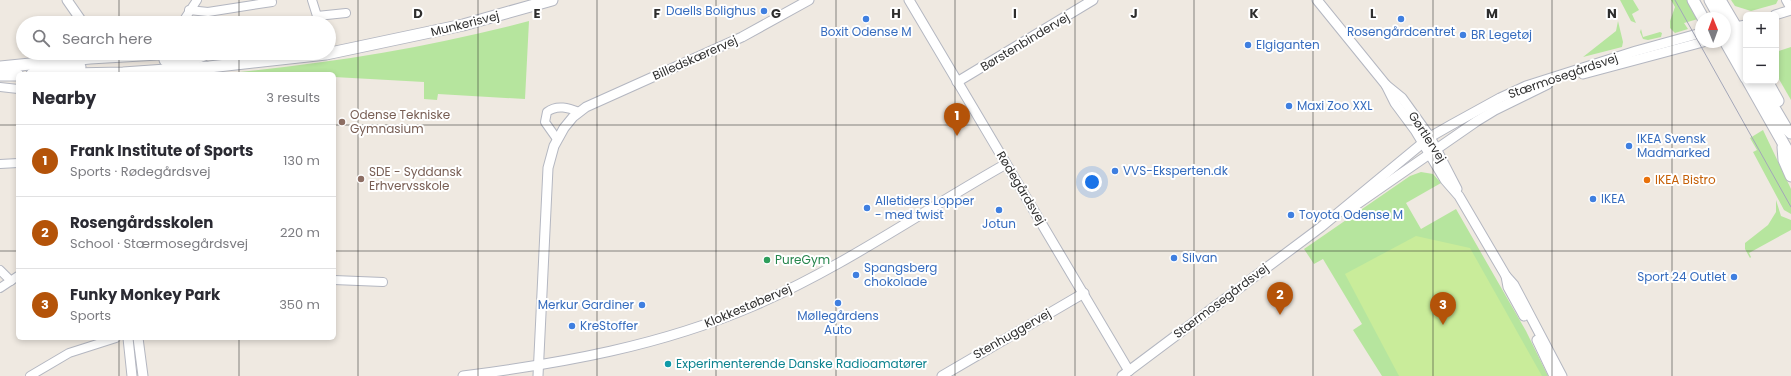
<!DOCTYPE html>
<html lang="en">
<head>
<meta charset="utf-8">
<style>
	body { margin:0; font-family:Poppins,sans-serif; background:#f7f7f7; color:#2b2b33 }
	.controls { position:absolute; right:12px; top:12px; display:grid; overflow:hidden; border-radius:6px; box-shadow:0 2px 6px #0003 }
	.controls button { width:36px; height:36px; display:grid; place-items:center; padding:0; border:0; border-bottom:1px solid #e1e1e2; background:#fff; color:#2b2b33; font:20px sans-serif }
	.compass { position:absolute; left:1695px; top:12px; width:36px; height:36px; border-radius:50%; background:#fff; box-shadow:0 2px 6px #0003; rotate:359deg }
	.you { position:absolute; left:1092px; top:182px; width:14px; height:14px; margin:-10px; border:3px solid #fff; border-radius:50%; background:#1a73e8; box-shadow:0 0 0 6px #1a73e833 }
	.badge { display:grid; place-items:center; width:26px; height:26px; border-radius:50%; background:#b45309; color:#fff; font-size:13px; font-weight:700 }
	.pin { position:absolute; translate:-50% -33px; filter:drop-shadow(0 1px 2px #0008) }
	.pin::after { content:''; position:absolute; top:21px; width:14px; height:12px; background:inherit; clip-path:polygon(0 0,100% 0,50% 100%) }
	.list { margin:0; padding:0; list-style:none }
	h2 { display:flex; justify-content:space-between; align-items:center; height:52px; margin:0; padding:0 16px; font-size:17px }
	h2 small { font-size:13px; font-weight:400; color:#7c7c81 }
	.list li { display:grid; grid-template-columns:26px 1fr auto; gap:12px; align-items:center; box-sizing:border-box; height:72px; padding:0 16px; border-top:1px solid #e1e1e2 }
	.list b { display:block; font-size:15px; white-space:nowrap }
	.list p { margin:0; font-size:13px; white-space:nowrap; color:#7c7c81 }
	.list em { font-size:13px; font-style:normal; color:#7c7c81 }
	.icon { flex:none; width:22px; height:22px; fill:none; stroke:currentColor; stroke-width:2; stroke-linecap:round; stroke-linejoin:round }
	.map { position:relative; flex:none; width:1791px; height:376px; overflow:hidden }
	.search { position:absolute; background:#fff; box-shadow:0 2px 6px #0003; left:16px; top:16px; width:320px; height:44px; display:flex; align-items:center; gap:10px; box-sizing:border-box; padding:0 14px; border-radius:22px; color:#7c7c81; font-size:15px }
	.panel { position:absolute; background:#fff; box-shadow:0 2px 6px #0003; left:16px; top:72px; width:320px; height:268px; border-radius:6px }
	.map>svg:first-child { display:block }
</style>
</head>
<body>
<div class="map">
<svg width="1791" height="376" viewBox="0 0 1791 376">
	<rect width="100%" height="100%" fill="#efe9e1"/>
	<g fill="#b6e59e">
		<polygon points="1620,0 1633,0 1639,10 1632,14 1636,23 1631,21"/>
		<polygon points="1671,0 1688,0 1698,19 1684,23 1688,29 1675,33 1670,28 1670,21 1675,7"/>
		<polygon points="1731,0 1778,0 1776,4 1751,11 1735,6"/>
		<path d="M529 21 525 99 438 94 437 100 424 99V82L334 77V74H219C324 64 427 48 529 21Z"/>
		<polygon points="1618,21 1623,42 1622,47 1583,57 1616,31"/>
		<polygon points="1641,29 1643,37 1660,32 1662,33 1661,37 1648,40 1643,39 1640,32"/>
		<polygon points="1791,47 1791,100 1776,74 1776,52"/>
		<polygon points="1763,130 1791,189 1791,214 1784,210 1753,152 1757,150 1750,138"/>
		<polygon points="1421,172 1433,174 1441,183 1406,203 1421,229 1456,209 1526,331 1548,376 1382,376 1353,330 1362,324 1323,259 1314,264 1304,249 1410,176"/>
		<polygon points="1776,200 1781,216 1791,220 1791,230 1749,253 1751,257 1750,258 1745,249 1745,243 1768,225 1776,212"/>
	</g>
	<polygon fill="#c9ec9a" points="1416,236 1470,248 1542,376 1399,376 1345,274"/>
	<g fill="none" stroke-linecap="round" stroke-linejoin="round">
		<defs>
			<g id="minor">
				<polyline points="312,0 317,16 346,13"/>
				<polyline points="1786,0 1791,9"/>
				<polyline points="189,10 208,12 272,2"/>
				<polyline points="182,23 197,0"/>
				<polyline points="0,87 18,89"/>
				<path d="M557 139 545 122 547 112C557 104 569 108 579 112"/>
				<polyline points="0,164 18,163"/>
				<polyline points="0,270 11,281"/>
				<polyline points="334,280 383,282"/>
				<polyline points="0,288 18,276"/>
				<polyline points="30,376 69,353 116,338"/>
			</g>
			<g id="tertiary">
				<polyline points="67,0 83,23"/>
				<polyline points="909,0 1129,371"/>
				<polyline points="1317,0 1386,85 1402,98 1430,137 1457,189"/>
				<polyline points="1775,15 1791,10"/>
				<polyline points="1730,28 1746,25"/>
				<polyline points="1583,74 1703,42"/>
				<polyline points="957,82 1093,0"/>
				<polyline points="1386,85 1395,103 1415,130 1445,180 1459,196 1506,276 1514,285 1562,376"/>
				<polyline points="1353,207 1477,121 1495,110 1548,84"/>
				<polyline points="1506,276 1508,287 1524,316"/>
				<polyline points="128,338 132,376"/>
				<polyline points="138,338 143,376"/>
				<polyline points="1537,340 1554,376"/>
				<path d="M463 376C563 363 660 346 753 306 840 269 924 210 1006 164"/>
				<polyline points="538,376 548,168 554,146 564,128 573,117 586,107 742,37 809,0"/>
				<polyline points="942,376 1084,293"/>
				<polyline points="1122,376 1321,227 1430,137 1451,125 1500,98 1526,86 1636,51 1701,33"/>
			</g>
			<g id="secondary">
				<polyline points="1693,0 1703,18"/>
				<polyline points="1710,0 1720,18"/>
				<polyline points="1720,0 1746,44"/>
				<polyline points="1725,31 1732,36 1746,61"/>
				<polyline points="1725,41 1746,78"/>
				<polyline points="165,60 196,58 209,53"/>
				<polyline points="0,67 90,58 175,53"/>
				<polyline points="32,74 42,70 80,67"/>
				<polyline points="71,74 123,73 209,67 326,54 463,25 552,0"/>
				<polyline points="0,75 18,75"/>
				<polyline points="1748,81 1791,157"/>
				<polyline points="1758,81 1786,128 1791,133"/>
				<polyline points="1767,81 1778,101"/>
				<polyline points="1783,147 1784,160 1791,176"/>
			</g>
		</defs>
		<use href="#minor" stroke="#b4b7c1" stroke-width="10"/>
		<use href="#tertiary" stroke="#b4b7c1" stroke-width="11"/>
		<use href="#secondary" stroke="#b4b7c1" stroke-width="13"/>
		<use href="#minor" stroke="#fff" stroke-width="8"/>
		<use href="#tertiary" stroke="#fff" stroke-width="9"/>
		<use href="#secondary" stroke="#fff" stroke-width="11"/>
		<polyline stroke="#a3a6b8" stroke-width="1" points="1675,0 1791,207"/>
	</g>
	<path fill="none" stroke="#2e2e2e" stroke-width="1" stroke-opacity="0.55" d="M119 0V23M239 0V23M358 0V376M478 0V376M597 0V376M716 0V376M836 0V376M955 0V376M1075 0V376M1194 0V376M1313 0V376M1433 0V376M1552 0V376M1672 0V376M119 53V74M239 53V74M0 125H18M334 125H1791M0 251H18M334 251H1791M119 338V376M239 338V376"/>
	<g fill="#3f7fe0" stroke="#fff" stroke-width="1.5">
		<circle cx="764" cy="11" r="4"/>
		<circle cx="866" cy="19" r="4"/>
		<circle cx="1401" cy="19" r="4"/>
		<circle cx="1463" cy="35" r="4"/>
		<circle cx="1248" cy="45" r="4"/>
		<circle cx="1289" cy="106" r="4"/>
		<circle cx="1629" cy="146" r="4"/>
		<circle cx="1115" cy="171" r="4"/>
		<circle cx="1593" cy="199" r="4"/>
		<circle cx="867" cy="208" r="4"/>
		<circle cx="999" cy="210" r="4"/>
		<circle cx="1291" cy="215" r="4"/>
		<circle cx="1174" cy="258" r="4"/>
		<circle cx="856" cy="275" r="4"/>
		<circle cx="1734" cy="277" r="4"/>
		<circle cx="838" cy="303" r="4"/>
		<circle cx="642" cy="305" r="4"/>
		<circle cx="572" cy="326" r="4"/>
	</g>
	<g fill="#8d6e63" stroke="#fff" stroke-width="1.5">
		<circle cx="342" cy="122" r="4"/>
		<circle cx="361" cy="179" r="4"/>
	</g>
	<circle fill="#e8710a" stroke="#fff" stroke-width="1.5" cx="1647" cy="180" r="4"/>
	<circle fill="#2e9e5b" stroke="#fff" stroke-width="1.5" cx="767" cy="260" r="4"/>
	<circle fill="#0f9aa8" stroke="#fff" stroke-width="1.5" cx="668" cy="364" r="4"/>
	<g text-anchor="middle" stroke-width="4" stroke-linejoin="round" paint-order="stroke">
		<g font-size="12" fill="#366cbe" stroke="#fff" text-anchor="start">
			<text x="756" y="15" text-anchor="end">Daells Bolighus</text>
			<text x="866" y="36" text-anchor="middle">Boxit Odense M</text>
			<text x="1401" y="36" text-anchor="middle">Rosengårdcentret</text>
			<text x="1471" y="39">BR Legetøj</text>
			<text x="1256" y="49">Elgiganten</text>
			<text x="1297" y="110">Maxi Zoo XXL</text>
			<text x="1637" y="143">IKEA Svensk<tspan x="1637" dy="14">Madmarked</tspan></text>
			<text x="1123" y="175">VVS-Eksperten.dk</text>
			<text x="1601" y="203">IKEA</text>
			<text x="875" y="205">Alletiders Lopper<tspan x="875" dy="14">- med twist</tspan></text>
			<text x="1299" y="219">Toyota Odense M</text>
			<text x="999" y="228" text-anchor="middle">Jotun</text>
			<text x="1182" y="262">Silvan</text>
			<text x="864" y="272">Spangsberg<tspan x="864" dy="14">chokolade</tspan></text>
			<text x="1726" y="281" text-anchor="end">Sport 24 Outlet</text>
			<text x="634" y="309" text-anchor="end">Merkur Gardiner</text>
			<text x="838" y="320" text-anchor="middle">Møllegårdens<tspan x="838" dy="14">Auto</tspan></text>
			<text x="580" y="330">KreStoffer</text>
		</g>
		<g font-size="12" fill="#2e2e2e" stroke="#fff">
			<text transform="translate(465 24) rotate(-14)" y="4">Munkerisvej</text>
			<text transform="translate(1025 42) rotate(-31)" y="4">Børstenbindervej</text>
			<text transform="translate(695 58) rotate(-24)" y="4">Billedskærervej</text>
			<text transform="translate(1563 76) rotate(-19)" y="4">Stærmosegårdsvej</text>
			<text transform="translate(1427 137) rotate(57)" y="4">Gørtlervej</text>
			<text transform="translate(1021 188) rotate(59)" y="4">Rødegårdsvej</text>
			<text transform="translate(1221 301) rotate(-37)" y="4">Stærmosegårdsvej</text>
			<text transform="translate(748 306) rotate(-23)" y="4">Klokkestøbervej</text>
			<text transform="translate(1012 334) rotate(-30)" y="4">Stenhuggervej</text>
		</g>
		<g font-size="12" fill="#785e54" stroke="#fff" text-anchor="start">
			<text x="350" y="119">Odense Tekniske<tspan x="350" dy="14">Gymnasium</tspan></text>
			<text x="369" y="176">SDE - Syddansk<tspan x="369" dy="14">Erhvervsskole</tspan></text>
		</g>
		<g font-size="12" fill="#c56008" stroke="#fff" text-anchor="start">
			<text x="1655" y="184">IKEA Bistro</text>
		</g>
		<g font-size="12" fill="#27864d" stroke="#fff" text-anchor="start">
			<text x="775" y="264">PureGym</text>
		</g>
		<g font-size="12" fill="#0d838f" stroke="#fff" text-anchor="start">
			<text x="676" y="368">Experimenterende Danske Radioamatører</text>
		</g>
	</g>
	<g font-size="13" text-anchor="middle" font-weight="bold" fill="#2e2e2e" stroke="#fff" stroke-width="4" stroke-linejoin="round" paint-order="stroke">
		<text x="418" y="18">D</text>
		<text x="537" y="18">E</text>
		<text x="657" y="18">F</text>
		<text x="776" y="18">G</text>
		<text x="896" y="18">H</text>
		<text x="1015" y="18">I</text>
		<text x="1134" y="18">J</text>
		<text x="1254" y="18">K</text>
		<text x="1373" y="18">L</text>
		<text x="1492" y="18">M</text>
		<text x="1612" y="18">N</text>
	</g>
</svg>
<div class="controls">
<button>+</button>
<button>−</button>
</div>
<svg class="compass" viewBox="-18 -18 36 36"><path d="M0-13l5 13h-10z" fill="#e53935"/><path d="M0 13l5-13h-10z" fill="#7c7c81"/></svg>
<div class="you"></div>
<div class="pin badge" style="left:957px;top:136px">1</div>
<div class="pin badge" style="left:1280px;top:315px">2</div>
<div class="pin badge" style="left:1443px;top:325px">3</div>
<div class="search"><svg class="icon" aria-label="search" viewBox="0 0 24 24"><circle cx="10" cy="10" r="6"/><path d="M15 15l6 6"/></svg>Search here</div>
<section class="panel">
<h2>Nearby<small>3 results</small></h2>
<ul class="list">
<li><span class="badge">1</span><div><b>Frank Institute of Sports</b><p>Sports · Rødegårdsvej</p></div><em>130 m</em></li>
<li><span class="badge">2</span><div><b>Rosengårdsskolen</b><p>School · Stærmosegårdsvej</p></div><em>220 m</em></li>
<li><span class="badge">3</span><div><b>Funky Monkey Park</b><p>Sports</p></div><em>350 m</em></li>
</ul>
</section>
</div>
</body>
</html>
